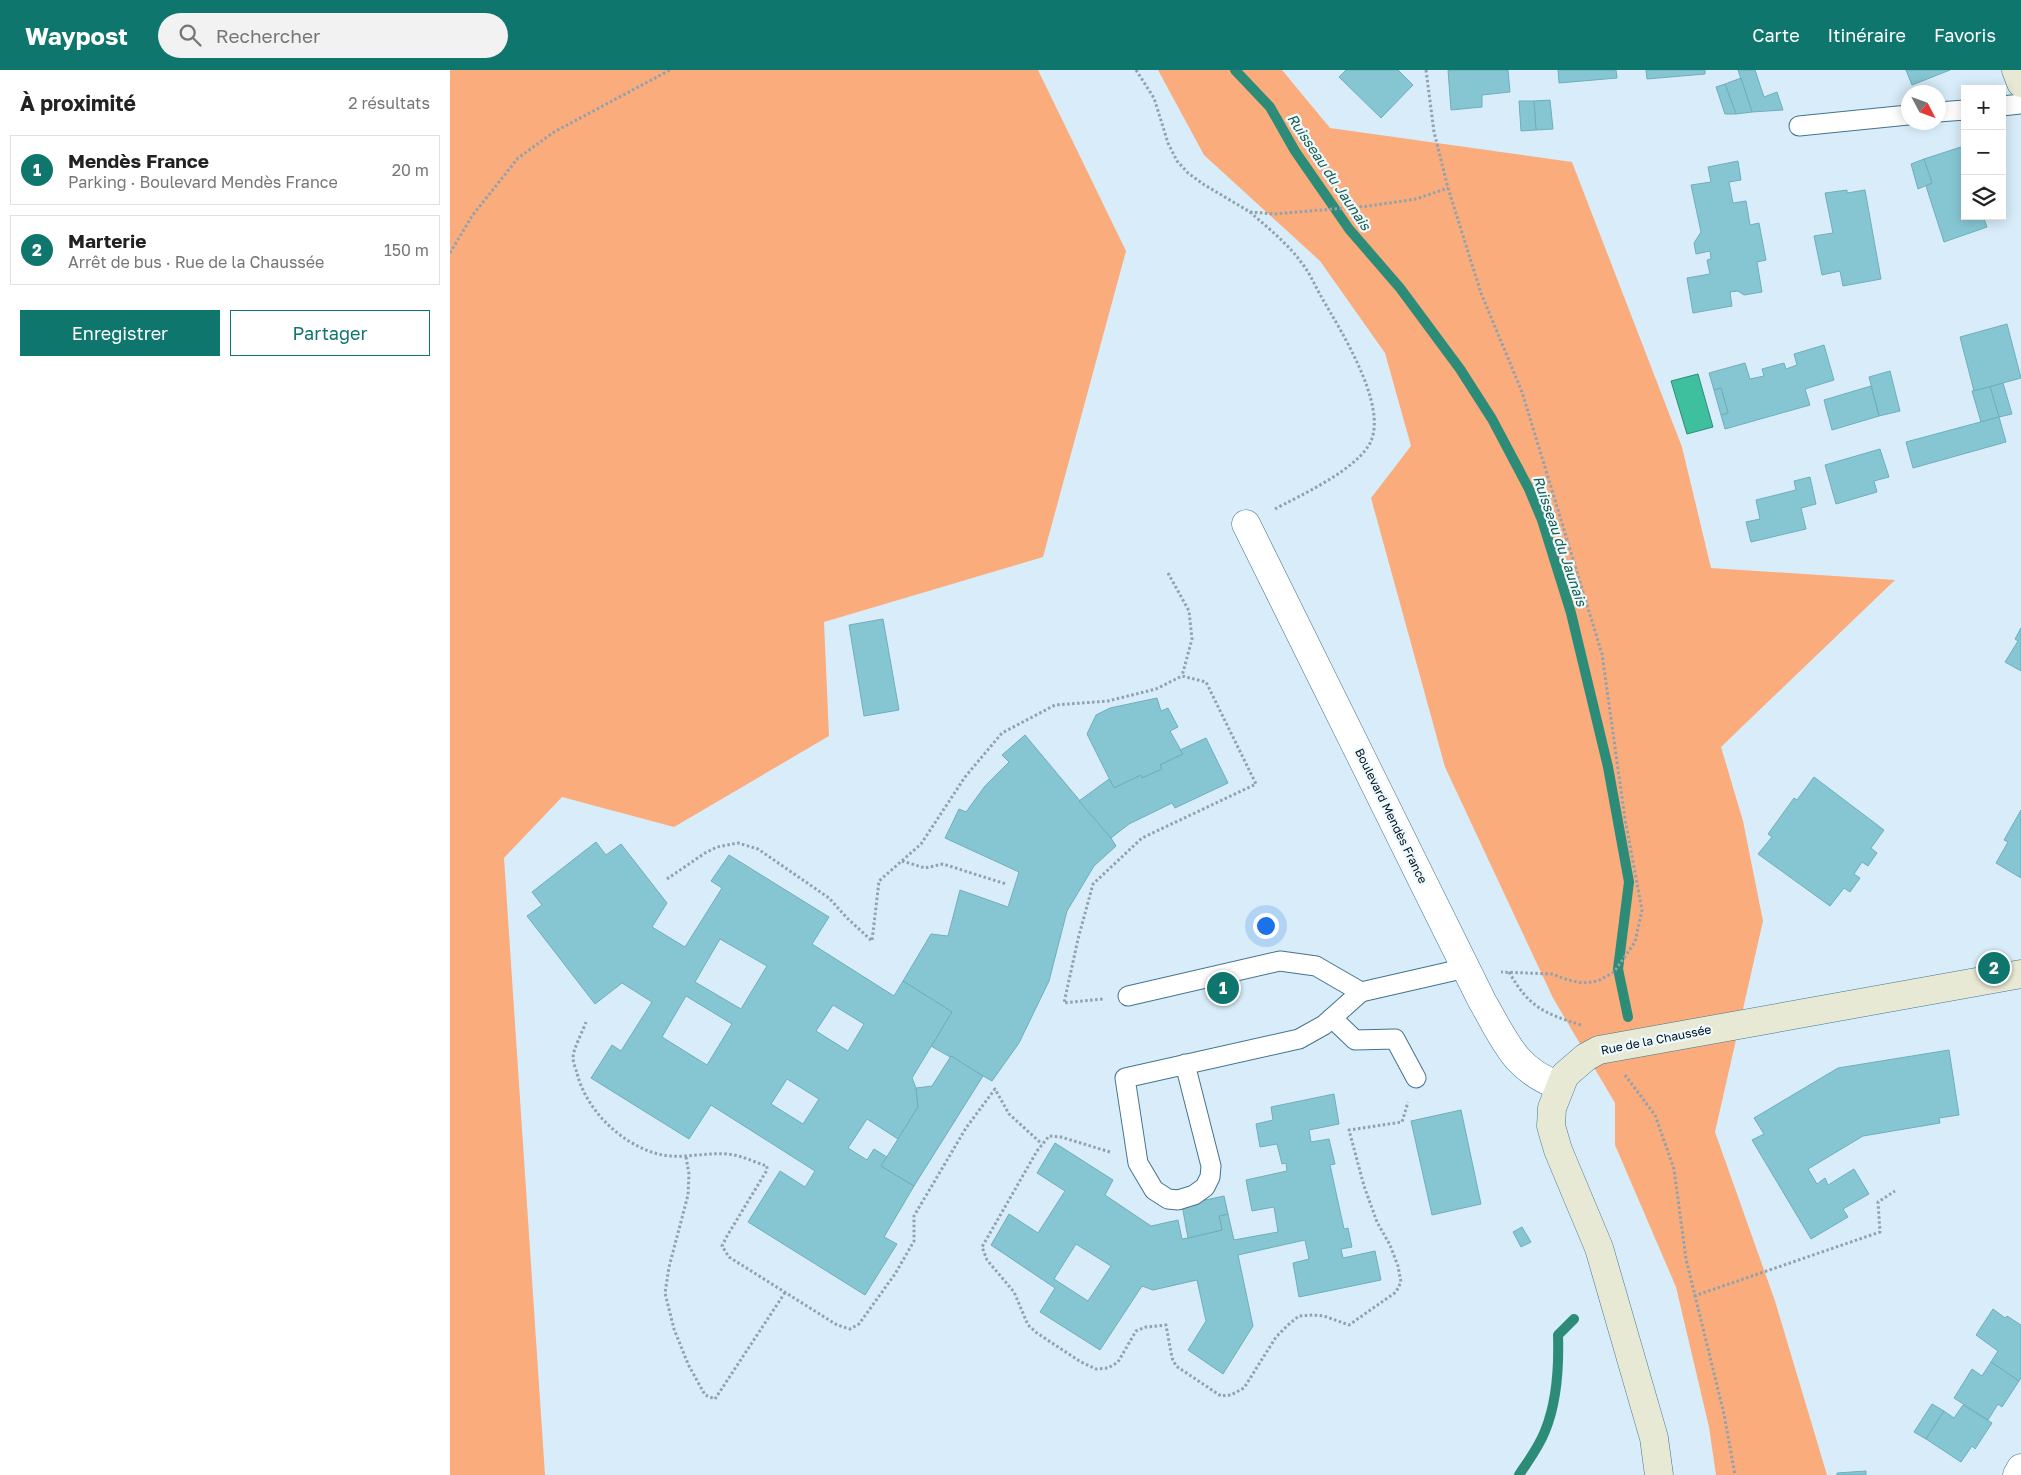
<!DOCTYPE html>
<html lang="fr">
<head>
<meta charset="utf-8">
<style>
	body { margin:0; font-family:"Golos Text",sans-serif; background:#f2f2f2; color:#222 }
	.controls { position:absolute; right:15px; top:15px; display:grid; overflow:hidden; border-radius:0px; box-shadow:0 2px 12px #0003 }
	.controls button { width:45px; height:45px; display:grid; place-items:center; padding:0; border:0; border-bottom:1px solid #e0e0e0; background:#fff; color:#222; font:25px sans-serif }
	.compass { position:absolute; left:1451px; top:15px; width:45px; height:45px; border-radius:50%; background:#fff; box-shadow:0 2px 12px #0003; rotate:131deg }
	.you { position:absolute; left:815px; top:855px; width:18px; height:18px; margin:-12px; border:4px solid #fff; border-radius:50%; background:#1a73e8; box-shadow:0 0 0 8px #1a73e833 }
	.badge { display:grid; place-items:center; width:32px; height:32px; border-radius:50%; background:#0f766e; color:#fff; font-size:16px; font-weight:700 }
	.pin { position:absolute; translate:-50% -50%; border:2px solid #fff; box-shadow:0 1px 5px #0006 }
	.list { margin:0; padding:0; list-style:none }
	h2 { display:flex; justify-content:space-between; align-items:center; height:65px; margin:0; padding:0 20px; font-size:21px }
	h2 small { font-size:16px; font-weight:400; color:#767676 }
	.list li { display:grid; grid-template-columns:32px 1fr auto; gap:15px; align-items:center; box-sizing:border-box; height:70px; margin:0 10px 10px; padding:0 10px; border:1px solid #e0e0e0; border-radius:0px }
	.list b { display:block; font-size:19px; white-space:nowrap }
	.list p { margin:0; font-size:16px; white-space:nowrap; color:#767676 }
	.list em { font-size:16px; font-style:normal; color:#767676 }
	.actions { display:flex; gap:10px; padding:15px 20px }
	.actions a { flex:1; padding:11px 0; border:1px solid #0f766e; border-radius:0px; text-align:center; font-size:18px; color:#0f766e }
	.actions .main { background:#0f766e; color:#fff }
	.icon { flex:none; width:28px; height:28px; fill:none; stroke:currentColor; stroke-width:2; stroke-linecap:round; stroke-linejoin:round }
	.map { position:relative; flex:none; width:1571px; height:1405px; overflow:hidden }
	header { display:flex; align-items:center; gap:30px; box-sizing:border-box; height:70px; padding:0 25px; background:#0f766e; color:#fff }
	header strong { font-size:24px }
	nav { display:flex; gap:28px; margin-inline-start:auto; font-size:18px }
	.search { width:350px; height:45px; background:#f2f2f2; display:flex; align-items:center; gap:12px; box-sizing:border-box; padding:0 18px; border-radius:28px; color:#767676; font-size:19px }
	main { display:flex }
	aside { flex:1; background:#fff }
	.map>svg:first-child { display:block }
</style>
</head>
<body>
<header>
<strong>Waypost</strong>
<div class="search"><svg class="icon" aria-label="search" viewBox="0 0 24 24"><circle cx="10" cy="10" r="6"/><path d="M15 15l6 6"/></svg>Rechercher</div>
<nav><a>Carte</a><a>Itinéraire</a><a>Favoris</a></nav>
</header>
<main>
<aside>
<h2>À proximité<small>2 résultats</small></h2>
<ul class="list">
<li><span class="badge">1</span><div><b>Mendès France</b><p>Parking · Boulevard Mendès France</p></div><em>20 m</em></li>
<li><span class="badge">2</span><div><b>Marterie</b><p>Arrêt de bus · Rue de la Chaussée</p></div><em>150 m</em></li>
</ul>
<div class="actions"><a class="main">Enregistrer</a><a>Partager</a></div>
</aside>
<div class="map">
<svg width="1571" height="1405" viewBox="0 0 1571 1405">
	<rect width="100%" height="100%" fill="#d8edf9"/>
	<g fill="#faac7d">
		<polygon points="0,0 588,0 676,181 593,487 374,552 379,666 224,757 112,727 54,788 95,1405 0,1405"/>
		<polygon points="708,0 832,0 880,58 1122,92 1232,377 1261,498 1445,510 1271,677 1293,751 1313,851 1265,1062 1325,1231 1377,1405 1266,1405 1259,1357 1226,1217 1165,1075 1165,1033 1103,928 995,697 921,428 961,376 935,283 870,191 754,85"/>
	</g>
	<polygon fill="#3ec09f" stroke="#2c8c78" points="1248,304 1263,357 1237,364 1221,311"/>
	<g fill="none" stroke-linecap="round" stroke-linejoin="round">
		<g stroke="#2c8c78" stroke-width="10">
			<polyline points="785,0 820,37 845,81 899,159 950,218 1010,299 1042,349 1079,419 1092,450 1121,543 1158,697 1179,812 1168,899 1178,947"/>
			<path d="M1069 1405C1078 1391 1089 1377 1095 1361 1107 1332 1109 1296 1108 1265L1124 1249"/>
		</g>
	</g>
	<g fill="#86c6d3" stroke="#6faebb" fill-rule="evenodd">
		<polygon points="896,0 948,0 963,15 931,48 889,7"/>
		<polygon points="998,0 1058,0 1060,22 1032,25 1032,37 1001,40"/>
		<polygon points="1108,0 1166,0 1167,8 1109,13"/>
		<polygon points="1196,0 1255,0 1255,4 1197,9"/>
		<polygon points="1288,0 1305,0 1314,27 1327,22 1333,40 1302,42"/>
		<polygon points="1456,0 1500,0 1462,15"/>
		<polygon points="1291,8 1302,42 1286,44 1275,14"/>
		<polygon points="1275,14 1286,44 1275,44 1266,17"/>
		<polygon points="1100,30 1103,59 1086,60 1084,31"/>
		<polygon points="1069,31 1084,31 1086,60 1071,61"/>
		<polygon points="1514,76 1515,146 1533,146 1537,157 1494,172 1476,116 1482,113 1474,89"/>
		<polygon points="1474,89 1482,113 1468,119 1461,94"/>
		<polygon points="1288,91 1291,110 1279,112 1283,133 1296,131 1300,155 1309,153 1316,190 1307,192 1312,222 1294,225 1288,221 1280,222 1282,236 1243,243 1237,208 1260,204 1257,190 1261,189 1260,181 1246,184 1244,173 1251,162 1241,115 1261,112 1258,97"/>
		<polygon points="1397,120 1397,123 1415,120 1431,209 1393,216 1390,201 1372,205 1364,166 1383,163 1375,123"/>
		<polygon points="1557,254 1571,308 1524,321 1510,267"/>
		<polygon points="1374,275 1384,310 1355,319 1360,335 1275,359 1271,345 1278,343 1271,318 1264,320 1259,303 1295,293 1300,309 1314,306 1312,299 1334,293 1336,299 1347,295 1344,284"/>
		<polygon points="1440,301 1450,341 1429,346 1419,307"/>
		<polygon points="1553,313 1562,344 1549,347 1540,317"/>
		<polygon points="1421,316 1429,346 1382,360 1374,330"/>
		<polygon points="1540,317 1549,347 1531,352 1522,321"/>
		<polygon points="1271,318 1278,343 1271,345 1264,320"/>
		<polygon points="1549,347 1556,372 1463,398 1456,372"/>
		<polygon points="1430,379 1439,407 1424,411 1427,422 1386,434 1375,395"/>
		<polygon points="1360,407 1366,434 1351,438 1356,459 1301,472 1296,452 1310,449 1306,430 1346,420 1344,411"/>
		<polygon points="433,549 449,640 414,646 399,555"/>
		<polygon points="1571,558 1571,601 1555,592 1568,571 1565,569"/>
		<polygon points="707,628 711,641 718,638 728,657 720,661 733,684 710,695 712,699 692,708 691,705 664,718 637,664 646,645 660,638"/>
		<polygon points="575,665 661,768 666,776 644,796 617,841 599,911 569,973 542,1011 481,976 502,942 453,911 481,864 498,866 510,820 558,837 569,802 495,768 509,739 516,742 535,716 559,692 552,685"/>
		<polygon points="756,668 778,713 725,738 722,733 679,754 661,768 629,731 659,709 664,718 691,705 692,708 712,699 710,695 733,684 730,680"/>
		<polygon points="1364,707 1434,760 1421,778 1427,783 1418,796 1412,792 1404,804 1410,808 1400,822 1394,818 1380,836 1308,784 1322,767 1318,764 1344,728 1347,730"/>
		<polygon points="1571,740 1571,808 1546,793 1558,772 1554,770"/>
		<path d="M146 772 156 785 171 774 217 833 202 857 235 877 272 818 261 811 279 785 379 847 362 874 444 926 453 911 502 942 462 1008 466 1018 468 1037 448 1069 417 1049 398 1078 417 1090 424 1079 437 1087 431 1096 464 1116 434 1167 447 1174 415 1225 298 1152 330 1101 355 1117 365 1101 261 1035 239 1069 141 1008 162 975 171 981 202 932 172 913 145 934 77 846 92 835 82 822ZM270 869 317 896 291 939 245 912ZM236 926 282 954 257 995 212 967ZM383 935 414 954 398 981 366 961ZM337 1009 369 1029 353 1054 321 1034Z"/>
		<polygon points="1499,980 1509,1045 1489,1048 1490,1053 1413,1066 1358,1099 1367,1114 1375,1108 1378,1115 1404,1099 1419,1124 1393,1139 1398,1147 1361,1169 1302,1070 1314,1064 1304,1048 1388,998"/>
		<polygon points="501,986 533,1006 464,1116 431,1096 468,1037 466,1018 482,1016"/>
		<path d="M884 1024 889 1054 859 1060 861 1072 879 1069 885 1094 880 1095 894 1159 898 1158 902 1177 891 1179 893 1188 925 1181 931 1210 849 1227 843 1193 859 1189 855 1170 788 1185 803 1256 773 1304 738 1280 756 1251 747 1210 703 1220 692 1216 650 1280 590 1242 605 1218 541 1175 559 1144 588 1163 615 1121 587 1103 605 1073 663 1110 655 1125 701 1156 728 1150 732 1169 738 1168 772 1160 769 1146 778 1144 784 1170 828 1162 824 1137 802 1141 796 1110 837 1101 836 1093 832 1094 827 1074 810 1077 806 1054 823 1050 821 1037ZM626 1174 661 1196 638 1231 604 1209Z"/>
		<polygon points="1011,1040 1031,1134 982,1145 961,1051"/>
		<polygon points="774,1126 778,1144 769,1146 772,1160 738,1168 732,1135"/>
		<polygon points="1072,1157 1081,1172 1071,1177 1063,1162"/>
		<polygon points="1543,1239 1555,1248 1557,1246 1571,1255 1571,1308 1569,1311 1541,1292 1548,1281 1526,1265"/>
		<polygon points="1541,1292 1569,1311 1552,1337 1548,1334 1538,1350 1504,1328 1522,1299 1532,1306"/>
		<polygon points="1482,1334 1494,1341 1476,1369 1464,1362"/>
		<polygon points="1513,1335 1542,1353 1525,1379 1522,1376 1511,1392 1476,1369 1494,1341 1504,1348"/>
		<polygon points="1416,1401 1416,1405 1387,1405 1387,1403"/>
	</g>
	<g fill="none" stroke-linecap="round" stroke-linejoin="round">
		<defs>
			<g id="lane">
				<polyline points="1552,36 1571,34"/>
				<polyline points="1488,42 1515,40"/>
				<polyline points="1349,56 1458,45"/>
				<polyline points="678,926 830,891 866,896 911,922 1016,898"/>
				<polyline points="882,948 905,970 945,969 966,1008"/>
				<polyline points="735,994 761,1096 760,1107 755,1117 744,1125 728,1130 718,1129 704,1120 688,1093 675,1008 849,969 874,955 911,922"/>
			</g>
			<g id="street">
				<path d="M796 454 1032 931C1055 970 1064 1000 1110 1016"/>
				<polyline points="1567,1405 1571,1398"/>
			</g>
			<g id="secondary">
				<polyline points="1566,0 1571,13"/>
				<polyline points="1209,1405 1204,1368 1149,1178 1108,1080 1101,1056 1102,1038 1115,1005 1136,987 1149,980 1571,904"/>
			</g>
		</defs>
		<use href="#lane" stroke="#42748d" stroke-width="21"/>
		<use href="#street" stroke="#42748d" stroke-width="29"/>
		<use href="#secondary" stroke="#42748d" stroke-width="29"/>
		<g stroke="#8fa2ae" stroke-width="3" stroke-dasharray="2.5 2.5" stroke-linecap="butt">
			<polyline points="686,0 704,28 718,73 727,91 738,103 753,114 800,142 824,144 919,136 966,129 998,118"/>
			<polyline points="976,0 984,62 998,118 1031,223 1072,322 1152,584 1175,749 1192,840 1185,872 1164,902 1148,911 1133,913 1118,910 1102,904 1051,902"/>
			<path d="M800 142C818 158 837 173 851 192 860 203 865 216 872 228 891 261 937 334 921 371 909 399 849 426 823 440"/>
			<polyline points="0,183 22,146 68,88 104,62 220,0"/>
			<polyline points="718,503 739,541 742,569 732,606"/>
			<polyline points="452,791 475,798 493,794 556,814"/>
			<polyline points="217,809 255,783 267,777 288,773 308,779 379,828 397,848 422,871 429,811 471,774 515,707 552,663 605,635 658,631 706,619 732,606 756,612 806,714 692,768 643,814 628,869 614,933 653,929"/>
			<path d="M1059 902C1079 937 1093 943 1131 955"/>
			<path d="M136 952C133 961 123 979 123 988 123 993 126 999 127 1003 136 1040 171 1074 208 1084 231 1090 254 1082 277 1084 291 1085 304 1092 317 1096V1100L277 1166 272 1176 279 1187 387 1255 400 1259 409 1254 445 1204 464 1171V1146L516 1058 545 1019 559 1044 592 1074"/>
			<polyline points="1175,1005 1205,1045 1224,1099 1236,1189 1274,1344 1285,1405"/>
			<polyline points="660,1082 611,1067 599,1066 587,1081 532,1177 537,1190 564,1222 578,1255 587,1263 631,1292 646,1299 658,1298 668,1292 686,1261 696,1257 716,1255 722,1288 726,1296 771,1326 781,1325 794,1318 826,1267 838,1255 849,1246 863,1245 874,1246 899,1255 946,1222 951,1212 948,1196 940,1175 927,1152 914,1116 899,1060 952,1052 958,1032"/>
			<polyline points="236,1087 239,1104 238,1125 219,1197 215,1223 224,1259 238,1294 255,1325 265,1329 336,1221"/>
			<polyline points="1244,1226 1430,1162 1428,1132 1445,1121"/>
		</g>
		<use href="#lane" stroke="#fff" stroke-width="19"/>
		<use href="#street" stroke="#fff" stroke-width="28"/>
		<use href="#secondary" stroke="#e7e9d4" stroke-width="28"/>
	</g>
	<g text-anchor="middle" stroke-width="4.5" stroke-linejoin="round" paint-order="stroke">
		<g font-size="12" fill="#01121c" stroke="#eef9fe">
			<text transform="translate(941 746) rotate(64)" y="4">Boulevard Mendès France</text>
			<text transform="translate(1206 970) rotate(-11)" y="4">Rue de la Chaussée</text>
		</g>
		<g font-size="14" font-style="italic" fill="#165b4a" stroke="#eef9fe">
			<text transform="translate(879 102) rotate(56)" y="5">Ruisseau du Jaunais</text>
			<text transform="translate(1110 471) rotate(71)" y="5">Ruisseau du Jaunais</text>
		</g>
	</g>
</svg>
<div class="controls">
<button>+</button>
<button>−</button>
<button><svg class="icon" aria-label="layers" viewBox="0 0 24 24"><path d="M12 4l9 5-9 5-9-5zM3 14l9 5 9-5"/></svg></button>
</div>
<svg class="compass" viewBox="-18 -18 36 36"><path d="M0-13l5 13h-10z" fill="#e53935"/><path d="M0 13l5-13h-10z" fill="#767676"/></svg>
<div class="you"></div>
<div class="pin badge" style="left:773px;top:918px">1</div>
<div class="pin badge" style="left:1544px;top:898px">2</div>
</div>
</main>
</body>
</html>
